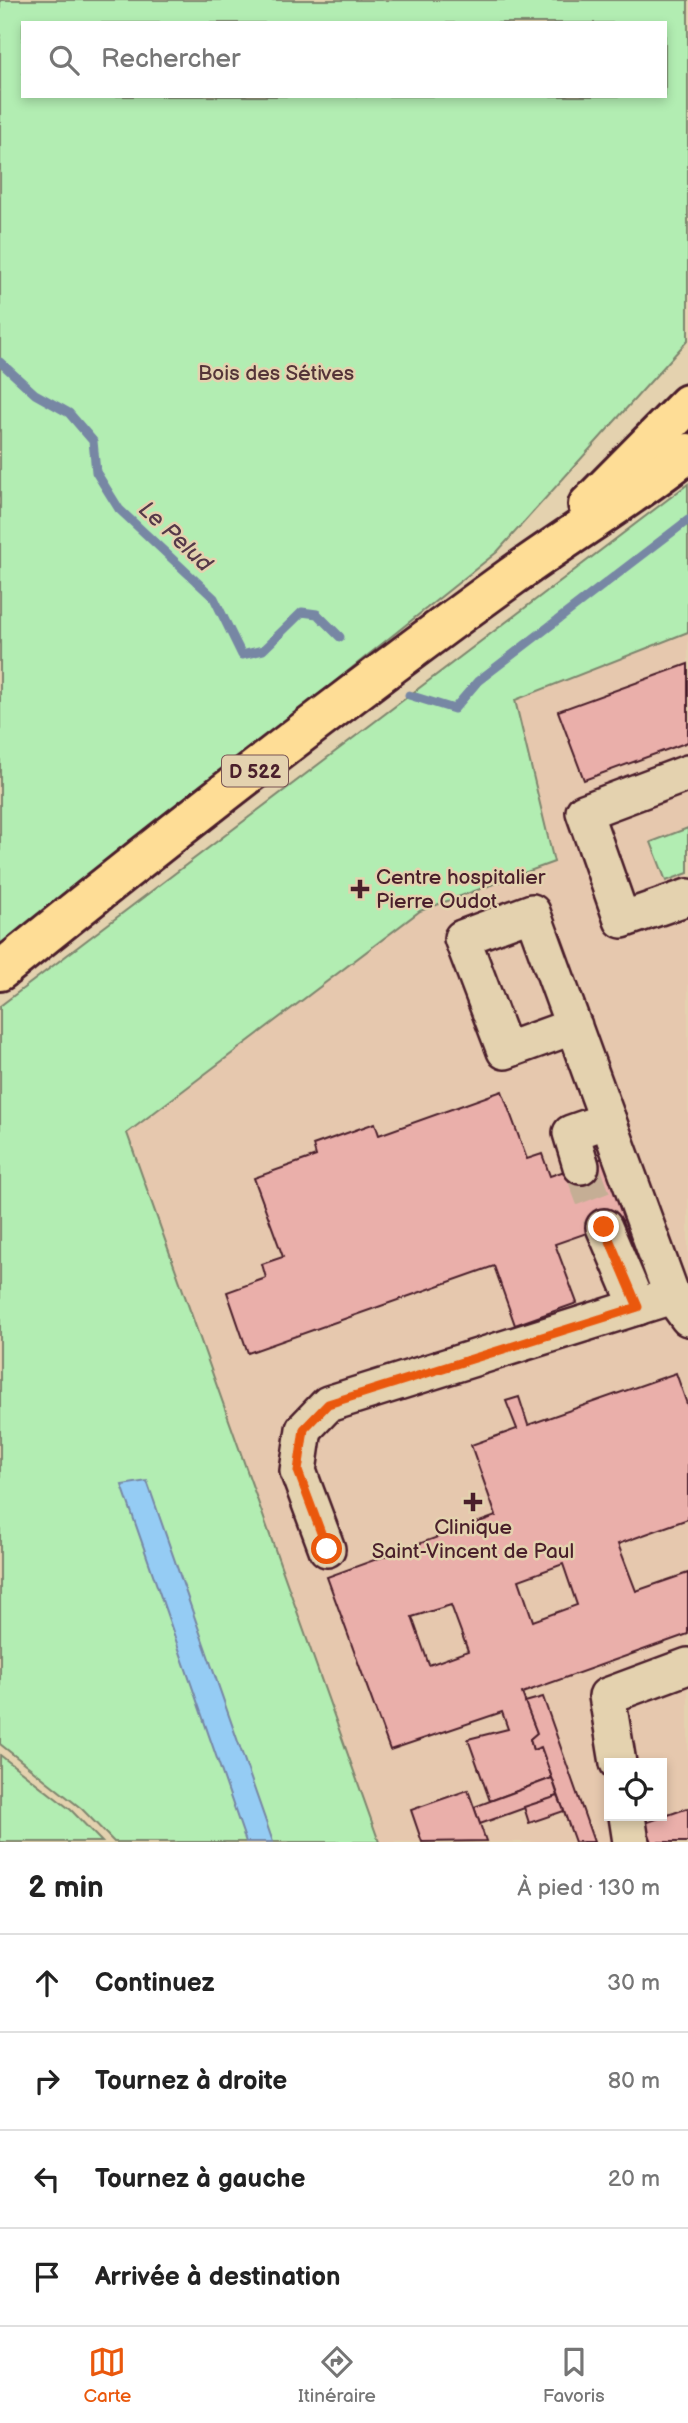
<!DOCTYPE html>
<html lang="fr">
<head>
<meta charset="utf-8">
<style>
	body { margin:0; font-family:"Balsamiq Sans",sans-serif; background:#f6f6f6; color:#222 }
	.controls { position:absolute; right:21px; bottom:21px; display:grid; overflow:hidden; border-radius:0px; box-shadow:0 4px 10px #0003 }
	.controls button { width:63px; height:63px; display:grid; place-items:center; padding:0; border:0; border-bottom:2px solid #e0e0e0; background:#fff; color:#222; font:35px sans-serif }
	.stop { position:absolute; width:21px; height:21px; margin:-16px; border:5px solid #ea580c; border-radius:50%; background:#fff }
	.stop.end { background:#ea580c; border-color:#fff; box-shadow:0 2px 7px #0008 }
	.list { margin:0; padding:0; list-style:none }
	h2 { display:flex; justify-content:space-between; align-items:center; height:91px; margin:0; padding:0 28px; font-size:30px }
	h2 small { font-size:23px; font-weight:400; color:#767676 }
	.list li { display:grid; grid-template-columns:46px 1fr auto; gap:21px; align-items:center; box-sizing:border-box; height:98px; padding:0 28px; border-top:2px solid #e0e0e0 }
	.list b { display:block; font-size:26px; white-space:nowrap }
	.list em { font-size:23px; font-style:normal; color:#767676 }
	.icon { flex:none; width:38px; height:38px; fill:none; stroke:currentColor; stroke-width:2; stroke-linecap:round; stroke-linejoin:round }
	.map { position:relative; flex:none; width:688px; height:1842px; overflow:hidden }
	.search { position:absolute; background:#fff; box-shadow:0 4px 10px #0003; left:21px; right:21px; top:21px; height:77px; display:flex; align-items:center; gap:18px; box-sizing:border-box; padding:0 24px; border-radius:0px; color:#767676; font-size:26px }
	.sheet { height:483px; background:#fff }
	nav { display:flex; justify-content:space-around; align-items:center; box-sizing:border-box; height:98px; border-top:2px solid #e0e0e0; background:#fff; font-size:19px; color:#767676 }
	nav a { display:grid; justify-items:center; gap:4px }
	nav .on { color:#ea580c }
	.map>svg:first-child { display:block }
</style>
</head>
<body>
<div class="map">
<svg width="688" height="1842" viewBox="0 0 688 1842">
	<rect width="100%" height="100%" fill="#e4d2af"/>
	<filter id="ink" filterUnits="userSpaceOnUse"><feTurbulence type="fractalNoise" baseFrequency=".0143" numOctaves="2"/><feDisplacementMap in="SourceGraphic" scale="14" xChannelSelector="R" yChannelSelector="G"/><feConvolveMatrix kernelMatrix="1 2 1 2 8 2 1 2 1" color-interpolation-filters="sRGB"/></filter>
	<g filter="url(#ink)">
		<path fill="#e6c8ae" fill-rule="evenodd" d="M688 527V1842H379L127 1133 303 999 225 867ZM609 1763H662V1816H609Z"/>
		<g fill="#b2edb2" stroke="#7e866e" stroke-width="2" fill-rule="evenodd">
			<path d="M0 0H688V340L497 552 0 949ZM23 23H665V96H23Z"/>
			<polygon points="688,484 688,632 515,700 554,862 420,911 127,1133 379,1842 114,1842 82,1809 0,1744 0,1006"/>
			<polygon points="688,828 688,873 666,881 651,842"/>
			<polygon points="0,1755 71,1810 102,1842 0,1842"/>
		</g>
		<polygon fill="#95ccf4" stroke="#7787a4" stroke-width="2" points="147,1481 273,1842 246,1842 122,1485"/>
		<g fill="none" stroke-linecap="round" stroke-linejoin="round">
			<g stroke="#7787a4" stroke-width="9">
				<polyline points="0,362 35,394 69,413 93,441 96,472 119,509 214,598 242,655 263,650 302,612 317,614 340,637"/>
				<polyline points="409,695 454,709 478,681 688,520"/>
			</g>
		</g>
		<g fill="#eaafaa" stroke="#4a1f2b" stroke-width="2" fill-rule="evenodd">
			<polygon points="688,664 688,742 584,780 558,711"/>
			<polygon points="502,1091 527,1159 542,1154 550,1176 609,1156 630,1218 555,1244 577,1303 515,1325 494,1266 248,1353 227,1292 266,1278 262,1264 283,1257 254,1178 316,1156 313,1145 375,1123 379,1135"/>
			<path d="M676 1373 688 1407V1519L618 1544 636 1591 688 1573V1634L522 1693 537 1733 530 1739 533 1750 541 1747 552 1778 490 1801 468 1739 508 1729 502 1712 390 1750 327 1577 496 1516 471 1445 517 1429 506 1401 519 1397 528 1425ZM563 1564 577 1605 533 1621 519 1580ZM451 1605 468 1651 429 1665 412 1617Z"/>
			<polygon points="543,1697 594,1842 575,1842 541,1747 533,1750 530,1739 537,1733 525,1702"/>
			<polygon points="552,1778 558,1796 480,1824 474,1807"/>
			<polygon points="468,1790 486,1841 422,1842 411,1810"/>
			<polygon points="558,1796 564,1811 529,1823 524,1807"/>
			<polygon points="688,1808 688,1842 652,1842 645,1823"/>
		</g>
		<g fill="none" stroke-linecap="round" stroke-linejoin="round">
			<polyline stroke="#c5ae95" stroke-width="35" stroke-dasharray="35 18" stroke-linecap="butt" points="581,1166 604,1227"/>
			<defs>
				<g id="minor">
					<polyline points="688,773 584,812 622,920 688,897"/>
					<path d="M574 1026 505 1051 462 938 532 912C579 1040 626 1168 672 1296"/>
					<polyline points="581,1166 571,1133 608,1120"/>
					<polyline points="604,1227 638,1307"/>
					<polyline points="327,1549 298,1471 304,1429 328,1404 672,1296 688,1318"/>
					<polyline points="618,1763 607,1696 688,1666"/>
					<polyline points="627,1816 631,1842"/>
				</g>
				<g id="major">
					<polyline points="588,505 688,404"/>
					<path d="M0 971C167 836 337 703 511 577 569 535 631 498 688 453"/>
				</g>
			</defs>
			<use href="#minor" stroke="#4a1f2b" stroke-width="40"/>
			<use href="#major" stroke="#4a1f2b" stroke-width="44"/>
			<use href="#minor" stroke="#e4d2af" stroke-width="35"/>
			<use href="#major" stroke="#fedd96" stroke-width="38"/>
		</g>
	</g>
	<g fill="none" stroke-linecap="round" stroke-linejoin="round" filter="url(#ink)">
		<polyline stroke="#ea580c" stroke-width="9" points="327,1549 298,1471 304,1429 328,1404 638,1307 604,1227"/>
	</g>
	<g fill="#4a1f2b" stroke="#e4d2af" stroke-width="2.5">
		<path d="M356.5 878.5h7v7h7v7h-7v7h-7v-7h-7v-7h7z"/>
		<path d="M469.5 1491.5h7v7h7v7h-7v7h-7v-7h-7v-7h7z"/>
	</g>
	<g text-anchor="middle" stroke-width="5" stroke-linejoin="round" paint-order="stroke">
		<rect fill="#e4d2af" stroke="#785553" stroke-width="2" x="222" y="755.5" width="66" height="31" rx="5"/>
		<g font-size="19" font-weight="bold" fill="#4a1f2b">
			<text x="255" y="778">D 522</text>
		</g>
		<g font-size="21" fill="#543438" stroke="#e4d2af">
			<text x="276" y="380">Bois des Sétives</text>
		</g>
		<g font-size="21" fill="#4a1f2b" stroke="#e4d2af" text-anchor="start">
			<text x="376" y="884">Centre hospitalier<tspan x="376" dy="24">Pierre Oudot</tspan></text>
			<text x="473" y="1534" text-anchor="middle">Clinique<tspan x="473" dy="24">Saint-Vincent de Paul</tspan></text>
		</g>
		<g font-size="23" font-style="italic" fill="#553949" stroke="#e4d2af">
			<text transform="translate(176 536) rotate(43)" y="8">Le Pelud</text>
		</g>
	</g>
</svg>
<div class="controls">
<button><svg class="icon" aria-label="locate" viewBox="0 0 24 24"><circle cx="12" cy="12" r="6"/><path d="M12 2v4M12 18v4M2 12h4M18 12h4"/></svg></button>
</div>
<div class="stop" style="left:327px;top:1549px"></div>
<div class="stop end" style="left:604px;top:1227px"></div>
<div class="search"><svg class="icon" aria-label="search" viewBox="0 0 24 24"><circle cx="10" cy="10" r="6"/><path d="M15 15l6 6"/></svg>Rechercher</div>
</div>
<section class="sheet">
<h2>2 min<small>À pied · 130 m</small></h2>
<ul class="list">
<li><svg class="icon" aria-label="ahead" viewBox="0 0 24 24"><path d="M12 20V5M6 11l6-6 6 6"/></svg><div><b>Continuez</b></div><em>30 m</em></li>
<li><svg class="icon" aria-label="right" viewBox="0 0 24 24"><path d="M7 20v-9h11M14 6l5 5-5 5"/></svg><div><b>Tournez à droite</b></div><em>80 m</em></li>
<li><svg class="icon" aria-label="left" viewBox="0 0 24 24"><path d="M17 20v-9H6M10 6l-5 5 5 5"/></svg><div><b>Tournez à gauche</b></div><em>20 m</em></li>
<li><svg class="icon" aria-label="arrive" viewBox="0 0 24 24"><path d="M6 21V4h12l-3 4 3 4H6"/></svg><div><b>Arrivée à destination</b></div></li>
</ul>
</section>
<nav>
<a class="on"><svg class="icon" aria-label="map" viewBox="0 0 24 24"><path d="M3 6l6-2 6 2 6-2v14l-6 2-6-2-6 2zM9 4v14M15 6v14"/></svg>Carte</a>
<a><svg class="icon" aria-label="directions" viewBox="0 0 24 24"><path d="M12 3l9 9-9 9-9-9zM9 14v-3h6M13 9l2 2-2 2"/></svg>Itinéraire</a>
<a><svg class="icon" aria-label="saved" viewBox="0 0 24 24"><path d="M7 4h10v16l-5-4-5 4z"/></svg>Favoris</a>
</nav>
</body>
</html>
